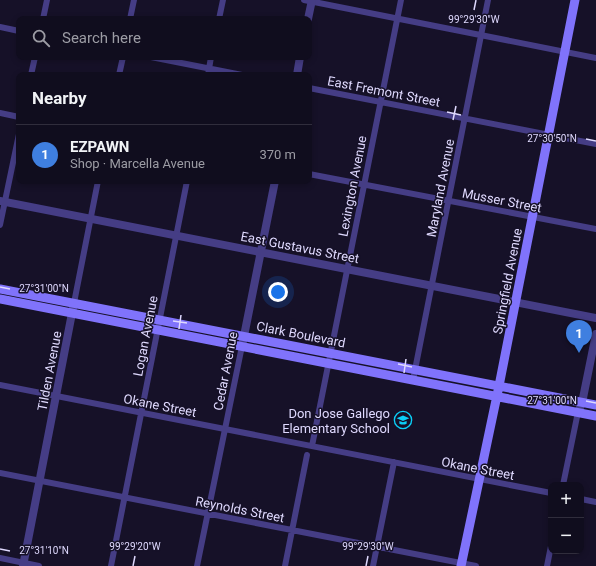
<!DOCTYPE html>
<html lang="en">
<head>
<meta charset="utf-8">
<style>
  body { margin:0; font-family:Roboto,sans-serif; background:#191627; color:#f1f3f6 }
  .controls { position:absolute; right:12px; bottom:12px; display:grid; overflow:hidden; border-radius:8px; box-shadow:0 2px 6px #0003 }
  .controls button { width:36px; height:36px; display:grid; place-items:center; padding:0; border:0; border-bottom:1px solid #302d3c; background:#100d1e; color:#f1f3f6; font:20px sans-serif }
  .you { position:absolute; left:278px; top:292px; width:14px; height:14px; margin:-10px; border:3px solid #fff; border-radius:50%; background:#1a73e8; box-shadow:0 0 0 6px #1a73e833 }
  .badge { display:grid; place-items:center; width:26px; height:26px; border-radius:50%; background:#0bcff7; color:#fff; font-size:13px; font-weight:700 }
  .pin { position:absolute; translate:-50% -33px; filter:drop-shadow(0 1px 2px #0008) }
  .pin::after { content:''; position:absolute; top:21px; width:14px; height:12px; background:inherit; clip-path:polygon(0 0,100% 0,50% 100%) }
  .list { margin:0; padding:0; list-style:none }
  h2 { display:flex; justify-content:space-between; align-items:center; height:52px; margin:0; padding:0 16px; font-size:17px }
  h2 small { font-size:13px; font-weight:400; color:#9c9ca4 }
  .list li { display:grid; grid-template-columns:26px 1fr auto; gap:12px; align-items:center; box-sizing:border-box; height:60px; padding:0 16px; border-top:1px solid #302d3c }
  .list b { display:block; font-size:15px; white-space:nowrap }
  .list p { margin:0; font-size:13px; white-space:nowrap; color:#9c9ca4 }
  .list em { font-size:13px; font-style:normal; color:#9c9ca4 }
  .icon { flex:none; width:22px; height:22px; fill:none; stroke:currentColor; stroke-width:2; stroke-linecap:round; stroke-linejoin:round }
  .map { position:relative; flex:none; width:596px; height:566px; overflow:hidden }
  .search { position:absolute; background:#100d1e; box-shadow:0 2px 6px #0003; left:16px; top:16px; width:296px; height:44px; display:flex; align-items:center; gap:10px; box-sizing:border-box; padding:0 14px; border-radius:8px; color:#9c9ca4; font-size:15px }
  .panel { position:absolute; background:#100d1e; box-shadow:0 2px 6px #0003; left:16px; top:72px; width:296px; height:112px; border-radius:8px }
  .map>svg:first-child { display:block }
</style>
</head>
<body>
<div class="map">
<svg width="596" height="566" viewBox="0 0 596 566">
  <rect width="100%" height="100%" fill="#161128"/>
  <g fill="none" stroke-linecap="round" stroke-linejoin="round">
    <!-- minor -->
    <path stroke="#453d85" stroke-width="6" d="M304,0L596,58
      M43,19L47,0
      M130,19L134,0
      M219,19L223,0
      M0,27L19,31
      M151,57L242,75
      M31,75L35,57
      M119,75L123,57
      M208,75L211,57
      M309,88L596,144
      M0,113L19,117
      M309,174L596,229
      M0,225L19,134
      M74,303L98,181
      M413,380L488,0
      M0,385L551,493
      M312,446L401,0
      M0,473L476,566
      M563,485L578,412
      M581,499L596,502
      M0,558L39,566
      M111,566L187,181
      M197,566L242,346
      M285,566L307,455
      M373,566L394,462
      M547,566L551,546"/>
    <!-- tertiary -->
    <path stroke="#453d85" stroke-width="8" d="M308,19L312,0
      M297,75L300,57
      M0,201L596,318
      M242,346L275,181
      M578,412L582,403L596,334
      M23,566L73,308"/>
    <!-- secondary -->
    <path stroke="#8073fb" stroke-width="9" d="M0,289L596,405
      M0,299L596,416
      M461,566L499,386L575,0"/>
  </g>
  <!-- ticks -->
  <path fill="none" stroke="#dfd9fe" stroke-width="1.5" d="M474,10L476,0M447,112L461,115M453,120L456,106M586,139L596,141M0,287L10,289M173,321L187,323M179,329L181,315M398,364L412,367M404,373L406,359M586,401L596,403M0,549L10,551M133,566L135,556M366,566L368,556"/>
  <!-- icons -->
  <defs>
    <symbol id="school-ring" viewBox="-11 -11 22 22"><circle r="9.5" fill="#161128" stroke="#0bcff7" stroke-width="1.5"/><path d="M0-5L7-2L0 1L-7-2ZM-4 1L0 2.5L4 1V4Q0 6-4 4Z" fill="#0bcff7"/></symbol>
  </defs>
  <g fill-rule="evenodd">
    <use href="#school-ring" x="393" y="410" width="20" height="20"/>
  </g>
  <g text-anchor="middle" stroke-width="3" stroke-linejoin="round" paint-order="stroke">
    <!-- street labels -->
    <g font-size="13" fill="#dfd9fe" stroke="#161128">
      <text transform="translate(384 91) rotate(11)" y="5">East Fremont Street</text>
      <text transform="translate(352 186) rotate(-79)" y="5">Lexington Avenue</text>
      <text transform="translate(440 188) rotate(-79)" y="5">Maryland Avenue</text>
      <text transform="translate(502 200) rotate(11)" y="5">Musser Street</text>
      <text transform="translate(300 247) rotate(11)" y="5">East Gustavus Street</text>
      <text transform="translate(507 281) rotate(-79)" y="5">Springfield Avenue</text>
      <text transform="translate(301 334) rotate(11)" y="5">Clark Boulevard</text>
      <text transform="translate(145 336) rotate(-79)" y="5">Logan Avenue</text>
      <text transform="translate(49 371) rotate(-79)" y="5">Tilden Avenue</text>
      <text transform="translate(225 371) rotate(-79)" y="5">Cedar Avenue</text>
      <text transform="translate(160 405) rotate(11)" y="5">Okane Street</text>
      <text transform="translate(478 468) rotate(11)" y="5">Okane Street</text>
      <text transform="translate(240 509) rotate(11)" y="5">Reynolds Street</text>
    </g>
    <!-- poi labels -->
    <g font-size="13" fill="#dfd9fe" stroke="#161128" text-anchor="end">
      <text x="390" y="418">Don Jose Gallego<tspan x="390" dy="15">Elementary School</tspan></text>
    </g>
  </g>
  <g font-size="10" text-anchor="middle" fill="#dfd9fe" stroke="#161128" stroke-width="3" stroke-linejoin="round" paint-order="stroke">
    <text x="474" y="23">99°29'30"W</text>
    <text x="552" y="142">27°30'50"N</text>
    <text x="44" y="292">27°31'00"N</text>
    <text x="552" y="404">27°31'00"N</text>
    <text x="135" y="550">99°29'20"W</text>
    <text x="368" y="550">99°29'30"W</text>
    <text x="44" y="554">27°31'10"N</text>
  </g>
</svg>
<div class="controls">
<button>+</button>
<button>−</button>
</div>
<div class="you"></div>
<div class="pin badge" style="left:579px;top:353px;background:#3f7fe0">1</div>
<div class="search"><svg class="icon" aria-label="search" viewBox="0 0 24 24"><circle cx="10" cy="10" r="6"/><path d="M15 15l6 6"/></svg>Search here</div>
<section class="panel">
<h2>Nearby<small></small></h2>
<ul class="list">
<li><span class="badge" style="background:#3f7fe0">1</span><div><b>EZPAWN</b><p>Shop · Marcella Avenue</p></div><em>370 m</em></li>
</ul>
</section>
</div>
</body>
</html>
